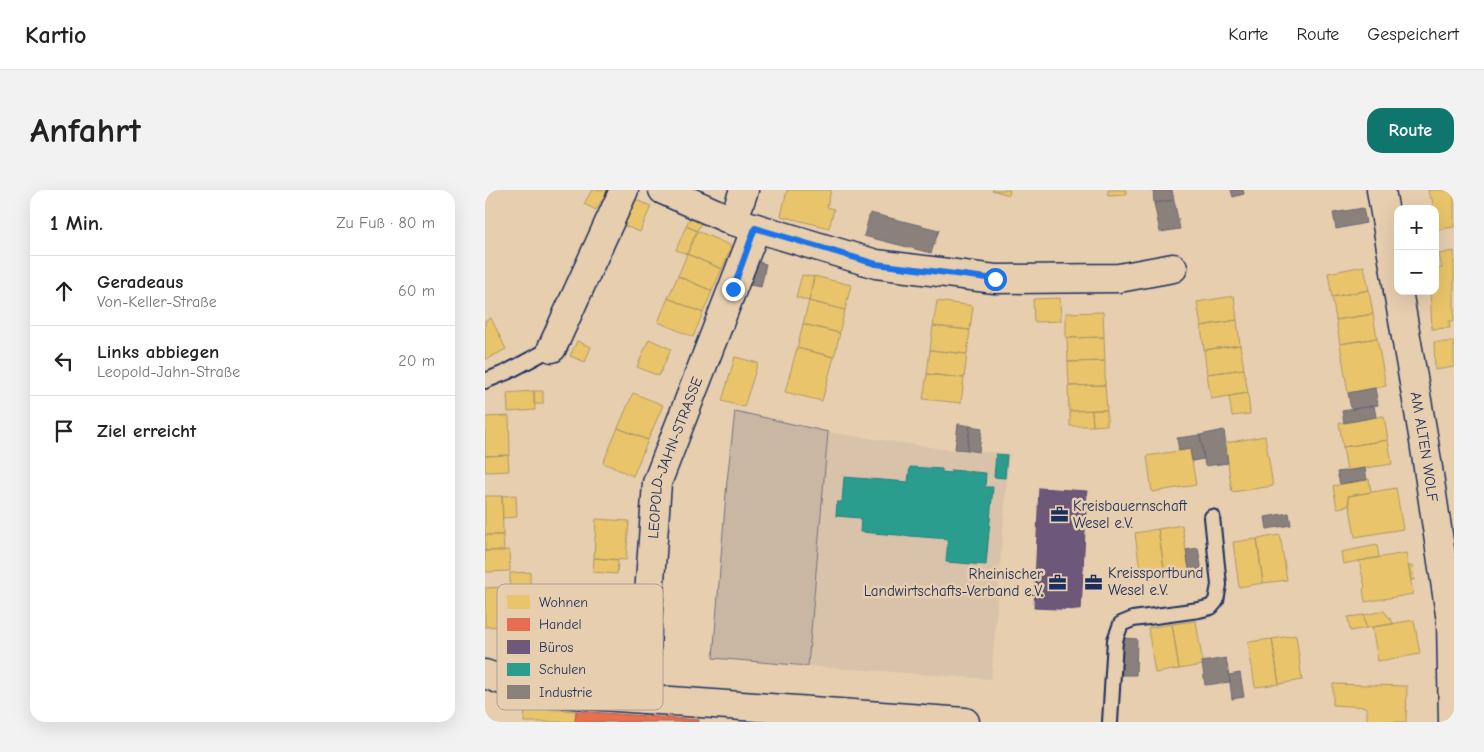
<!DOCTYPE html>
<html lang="de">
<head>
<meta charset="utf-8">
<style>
  body { margin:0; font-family:"Comic Neue",sans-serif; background:#f2f2f2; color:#222 }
  .controls { position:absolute; right:15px; top:15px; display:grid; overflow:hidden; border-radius:10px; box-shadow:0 5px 20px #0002 }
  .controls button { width:45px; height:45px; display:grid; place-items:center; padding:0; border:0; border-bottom:1px solid #e0e0e0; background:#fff; color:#222; font:25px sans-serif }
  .stop { position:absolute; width:15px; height:15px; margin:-11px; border:4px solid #1a73e8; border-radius:50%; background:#fff }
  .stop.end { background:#1a73e8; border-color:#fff; box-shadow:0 1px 5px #0008 }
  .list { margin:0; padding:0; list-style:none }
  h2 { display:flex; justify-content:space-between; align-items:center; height:65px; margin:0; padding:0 20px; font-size:21px }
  h2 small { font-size:16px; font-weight:400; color:#767676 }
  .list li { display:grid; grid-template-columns:32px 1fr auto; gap:15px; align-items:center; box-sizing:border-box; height:70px; padding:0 20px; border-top:1px solid #e0e0e0 }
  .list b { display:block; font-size:19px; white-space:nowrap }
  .list p { margin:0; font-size:16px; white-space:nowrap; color:#767676 }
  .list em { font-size:16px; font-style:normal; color:#767676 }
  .icon { flex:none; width:28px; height:28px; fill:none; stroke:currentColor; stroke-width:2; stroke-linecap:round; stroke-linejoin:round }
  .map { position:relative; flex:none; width:969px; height:532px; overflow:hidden; border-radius:15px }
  header { display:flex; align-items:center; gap:30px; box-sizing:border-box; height:70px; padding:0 25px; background:#fff; border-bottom:1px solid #e0e0e0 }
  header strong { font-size:24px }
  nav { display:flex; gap:28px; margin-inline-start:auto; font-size:18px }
  .intro { display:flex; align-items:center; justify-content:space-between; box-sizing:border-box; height:120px; padding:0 30px }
  h1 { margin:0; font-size:35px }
  .button { padding:12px 22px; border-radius:15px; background:#0f766e; color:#fff; font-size:18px; font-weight:700 }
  main { display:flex; gap:30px; padding:0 30px }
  aside { flex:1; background:#fff; border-radius:15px; box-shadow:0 5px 20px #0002 }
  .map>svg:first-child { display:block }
</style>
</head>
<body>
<header>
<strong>Kartio</strong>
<nav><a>Karte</a><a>Route</a><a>Gespeichert</a></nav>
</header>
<div class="intro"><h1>Anfahrt</h1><a class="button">Route</a></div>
<main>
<aside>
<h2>1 Min.<small>Zu Fuß · 80 m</small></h2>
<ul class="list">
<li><svg class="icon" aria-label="ahead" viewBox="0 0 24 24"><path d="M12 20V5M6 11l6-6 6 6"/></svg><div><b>Geradeaus</b><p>Von-Keller-Straße</p></div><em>60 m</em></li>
<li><svg class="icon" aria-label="left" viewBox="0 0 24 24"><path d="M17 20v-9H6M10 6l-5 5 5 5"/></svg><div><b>Links abbiegen</b><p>Leopold-Jahn-Straße</p></div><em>20 m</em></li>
<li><svg class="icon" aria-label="arrive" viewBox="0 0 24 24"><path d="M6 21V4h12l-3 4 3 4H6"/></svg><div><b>Ziel erreicht</b></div></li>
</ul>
</aside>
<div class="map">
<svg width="969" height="532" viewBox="0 0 969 532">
  <rect width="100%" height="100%" fill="#e7ceaf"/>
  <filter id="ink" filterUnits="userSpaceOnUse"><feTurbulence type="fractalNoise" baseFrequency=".02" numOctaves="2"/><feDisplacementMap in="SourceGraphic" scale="10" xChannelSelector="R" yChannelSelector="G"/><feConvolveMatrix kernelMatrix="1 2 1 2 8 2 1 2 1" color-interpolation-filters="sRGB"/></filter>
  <g filter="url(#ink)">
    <!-- built -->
    <path fill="#d8c2a9" d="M343,242L464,260L524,263L506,489L323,476Z"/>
    <!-- green -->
    <path fill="#cab7a3" stroke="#727380" d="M250,221L343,242L323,476L228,468L242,291Z"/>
    <!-- homes -->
    <path fill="#e9c46a" stroke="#ab9766" d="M107,0H123L111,20L99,14Z
      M302,0H346L342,17L349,19L344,38L296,26Z
      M507,0H525L524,5Z
      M623,0H641V5L623,6Z
      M943,0H969V37L950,40V19H946V16H948L947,8H945Z
      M144,7L166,16L155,42L133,33Z
      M205,27L217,31L212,41L201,36Z
      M201,36L212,41L202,64L191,60Z
      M212,41L247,56L237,79L202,64Z
      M969,61V131H964L965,138L947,139L945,101H950V79L957,78L954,64Z
      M202,64L237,79L227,101L193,86Z
      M879,76L884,100L847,107L843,83Z
      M317,85L329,87L324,111L311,107Z
      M193,86L227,101L218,123L183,108Z
      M329,86L366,95L360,120L324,111Z
      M884,100L888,124L851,130L847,107Z
      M749,106L752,130L716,136L712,112Z
      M183,108L218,123L208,147L173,132Z
      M575,108L576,131L549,132L548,109Z
      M324,111L360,120L354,143L318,134Z
      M452,111L488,116L485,140L448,136Z
      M618,122L619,147L581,148V123Z
      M888,124L892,148L855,154L851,130Z
      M6,128L21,159L0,170V131Z
      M752,130L755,155L719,160L716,136Z
      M318,134L355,143L349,167L312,158Z
      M448,136L485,140L482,164L445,160Z
      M619,147L620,171L583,172L582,148Z
      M892,148L901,196L863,203L855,154Z
      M164,149L186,159L174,186L152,177Z
      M92,151L106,157L100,172L85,166Z
      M949,152H969V177L950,180Z
      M755,155L759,179L722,184L719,160Z
      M312,158L349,167L337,211L300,202Z
      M445,160L482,164L479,188L442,184Z
      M250,167L273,173L259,217L237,211Z
      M620,171V195L584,196L583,172Z
      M759,179L763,203L726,209L722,184Z
      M442,184L479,188L476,213L438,209Z
      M620,195L622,220L584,221L583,196Z
      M49,201H58V214H49Z
      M49,201L50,220L23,222L22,203Z
      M148,203L178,215L163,250L133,238Z
      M763,203L765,224L747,226L744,206Z
      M607,220H622V235L608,236Z
      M607,220L608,236H585V221Z
      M24,226L25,265L0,266V227Z
      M899,226L903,250L858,257L854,233Z
      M133,238L163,250L148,286L118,273Z
      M780,246L788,296L747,302L740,253Z
      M903,250L907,274L862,281L858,257Z
      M705,259L711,295L667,302L662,266Z
      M23,265L24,281L0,282V266Z
      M884,289L886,302L863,306L864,316L852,318L848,296Z
      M911,298L918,339L870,347L863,306Z
      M31,305L32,327L18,328L17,306Z
      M0,306H17L18,345H0Z
      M111,329L144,331L141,370L109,368Z
      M697,335L704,380L680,384L673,339Z
      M673,339L680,384L656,387L650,343Z
      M0,345H18L19,361H0Z
      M795,345L802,390L778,393L772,349Z
      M772,349L778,393L754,397L748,352Z
      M892,355L894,367L858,374L856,362Z
      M24,360L25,381L0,382V361Z
      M921,363L928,404L880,412L878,399L880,397L874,371Z
      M109,368L133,370L132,384L108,382Z
      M924,376H927L929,390H926Z
      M45,382V396L25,397V383Z
      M20,397L21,436L0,437V398Z
      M899,421L909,434L881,438L879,425Z
      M879,425L881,438L865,441L863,427Z
      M929,430L935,464L893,471L887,437Z
      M711,431L718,475L694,479L687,434Z
      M687,434L694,479L670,483L663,438Z
      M811,445L817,490L794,494L787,449Z
      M787,449L794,494L770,497L763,452Z
      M848,494L922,496L921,532H882V517L848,515Z
      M40,518L91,521L90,532H39Z"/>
    <!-- shops -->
    <path fill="#e76f51" stroke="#aa5c55" d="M91,521L214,530V532H90Z"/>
    <!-- offices -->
    <path fill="#6d597a" stroke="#544c72" d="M554,298L602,301L596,420L549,418Z"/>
    <!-- schools -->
    <path fill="#2a9d8f" stroke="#267c80" d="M511,264L522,265L520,288L509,287Z
      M425,277L457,279V282L466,283V280L501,283L500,297H508L501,375L461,372L463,349L375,342L376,328L351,326L352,312H357L359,287L423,292Z"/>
    <!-- industry -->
    <path fill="#8a817c" stroke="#696873" d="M668,0H687L689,10L669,13Z
      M746,0H758L759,4L748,7Z
      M689,10L695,39L675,42L669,13Z
      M878,18L881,33L851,39L848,23Z
      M385,23L454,40L446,63L379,46Z
      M269,71L281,74L276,97L264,95Z
      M890,198L893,215L866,219L863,203Z
      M889,216L891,227L859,233L857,221Z
      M473,234L485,236L482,260L470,259Z
      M485,236L497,238L494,262L482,260Z
      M739,240L743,273L720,276L715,245Z
      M715,245L719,269L707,271L705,259L694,261L692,248Z
      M880,278L882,290L855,294L852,282Z
      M804,323L806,335L782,339L780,327Z
      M713,358L717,382L705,384L701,360Z
      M638,448L652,449L651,485H637Z
      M741,468L745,492L720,495L717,472Z
      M755,483L759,507L747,509L744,485Z"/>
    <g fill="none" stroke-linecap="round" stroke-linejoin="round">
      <defs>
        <path id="lane" d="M0,191L22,182L67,158
          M625,532L630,450L636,434L648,429L714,420L726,417L731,411L734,395L727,327"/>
        <g id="street">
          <path d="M178,0L248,31L391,74L510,89L634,88L688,78"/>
          <path d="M896,0L913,99"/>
          <path d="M248,31L259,0"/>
          <path id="s1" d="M913,101L938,245L966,431L968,532"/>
          <path d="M67,158L139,0"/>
          <path d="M0,484L47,501L480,532"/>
          <path id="s2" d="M160,509L162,433L172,293L271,38"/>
        </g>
      </defs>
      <!-- lane casing -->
      <use href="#lane" stroke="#1b2f5e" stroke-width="18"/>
      <!-- street casing -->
      <use href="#street" stroke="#1b2f5e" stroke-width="31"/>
      <!-- lane -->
      <use href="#lane" stroke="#e7ceaf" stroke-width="14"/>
      <!-- street -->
      <use href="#street" stroke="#e7ceaf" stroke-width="28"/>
    </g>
  </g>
  <g fill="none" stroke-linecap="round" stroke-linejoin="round" filter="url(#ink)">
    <!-- route -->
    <path stroke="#1a73e8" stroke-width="6" d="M248,99L270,38L391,74L510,89"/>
  </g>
  <!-- icons -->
  <defs>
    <symbol id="office-bare" viewBox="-9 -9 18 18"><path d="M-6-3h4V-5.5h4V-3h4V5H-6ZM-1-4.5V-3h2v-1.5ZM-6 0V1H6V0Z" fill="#1b2f5e" stroke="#e7ceaf" stroke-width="2.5" paint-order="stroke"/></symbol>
  </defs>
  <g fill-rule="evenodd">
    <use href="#office-bare" x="562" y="312" width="25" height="25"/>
    <use href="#office-bare" x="596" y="380" width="25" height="25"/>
    <use href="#office-bare" x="560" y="380" width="25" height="25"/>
  </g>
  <g text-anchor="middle" stroke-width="5" stroke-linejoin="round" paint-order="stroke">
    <!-- street labels -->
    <g font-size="15" fill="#1b2f5e" stroke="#e7ceaf">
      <text dy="5" stroke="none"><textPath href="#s1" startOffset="158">AM ALTEN WOLF</textPath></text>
      <text dy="5" stroke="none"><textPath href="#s2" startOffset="245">LEOPOLD-JAHN-STRASSE</textPath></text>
    </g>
    <!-- poi labels -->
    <g font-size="15" fill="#1b2f5e" stroke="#e7ceaf" text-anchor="start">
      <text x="588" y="321">Kreisbauernschaft<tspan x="588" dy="17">Wesel e.V.</tspan></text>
      <text x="623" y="388">Kreissportbund<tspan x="623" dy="17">Wesel e.V.</tspan></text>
      <text x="558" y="389" text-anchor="end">Rheinischer<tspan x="558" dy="17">Landwirtschafts-Verband e.V.</tspan></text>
    </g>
  </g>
  <!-- legend -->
  <rect x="12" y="394" width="166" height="126" rx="8" fill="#e7ceaf" stroke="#aa9e97" stroke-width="1"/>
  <rect x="22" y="405" width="23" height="14" fill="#e9c46a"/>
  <rect x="22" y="428" width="23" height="13" fill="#e76f51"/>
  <rect x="22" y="450" width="23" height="14" fill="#6d597a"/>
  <rect x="22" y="473" width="23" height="13" fill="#2a9d8f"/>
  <rect x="22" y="495" width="23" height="14" fill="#8a817c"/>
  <g font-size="14" fill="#1b2f5e">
    <text x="54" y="417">Wohnen</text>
    <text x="54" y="439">Handel</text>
    <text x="54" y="462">Büros</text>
    <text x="54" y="484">Schulen</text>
    <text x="54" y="507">Industrie</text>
  </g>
</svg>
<div class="controls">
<button>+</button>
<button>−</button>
</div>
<div class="stop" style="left:510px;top:89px"></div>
<div class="stop end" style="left:248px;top:99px"></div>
</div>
</main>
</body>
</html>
